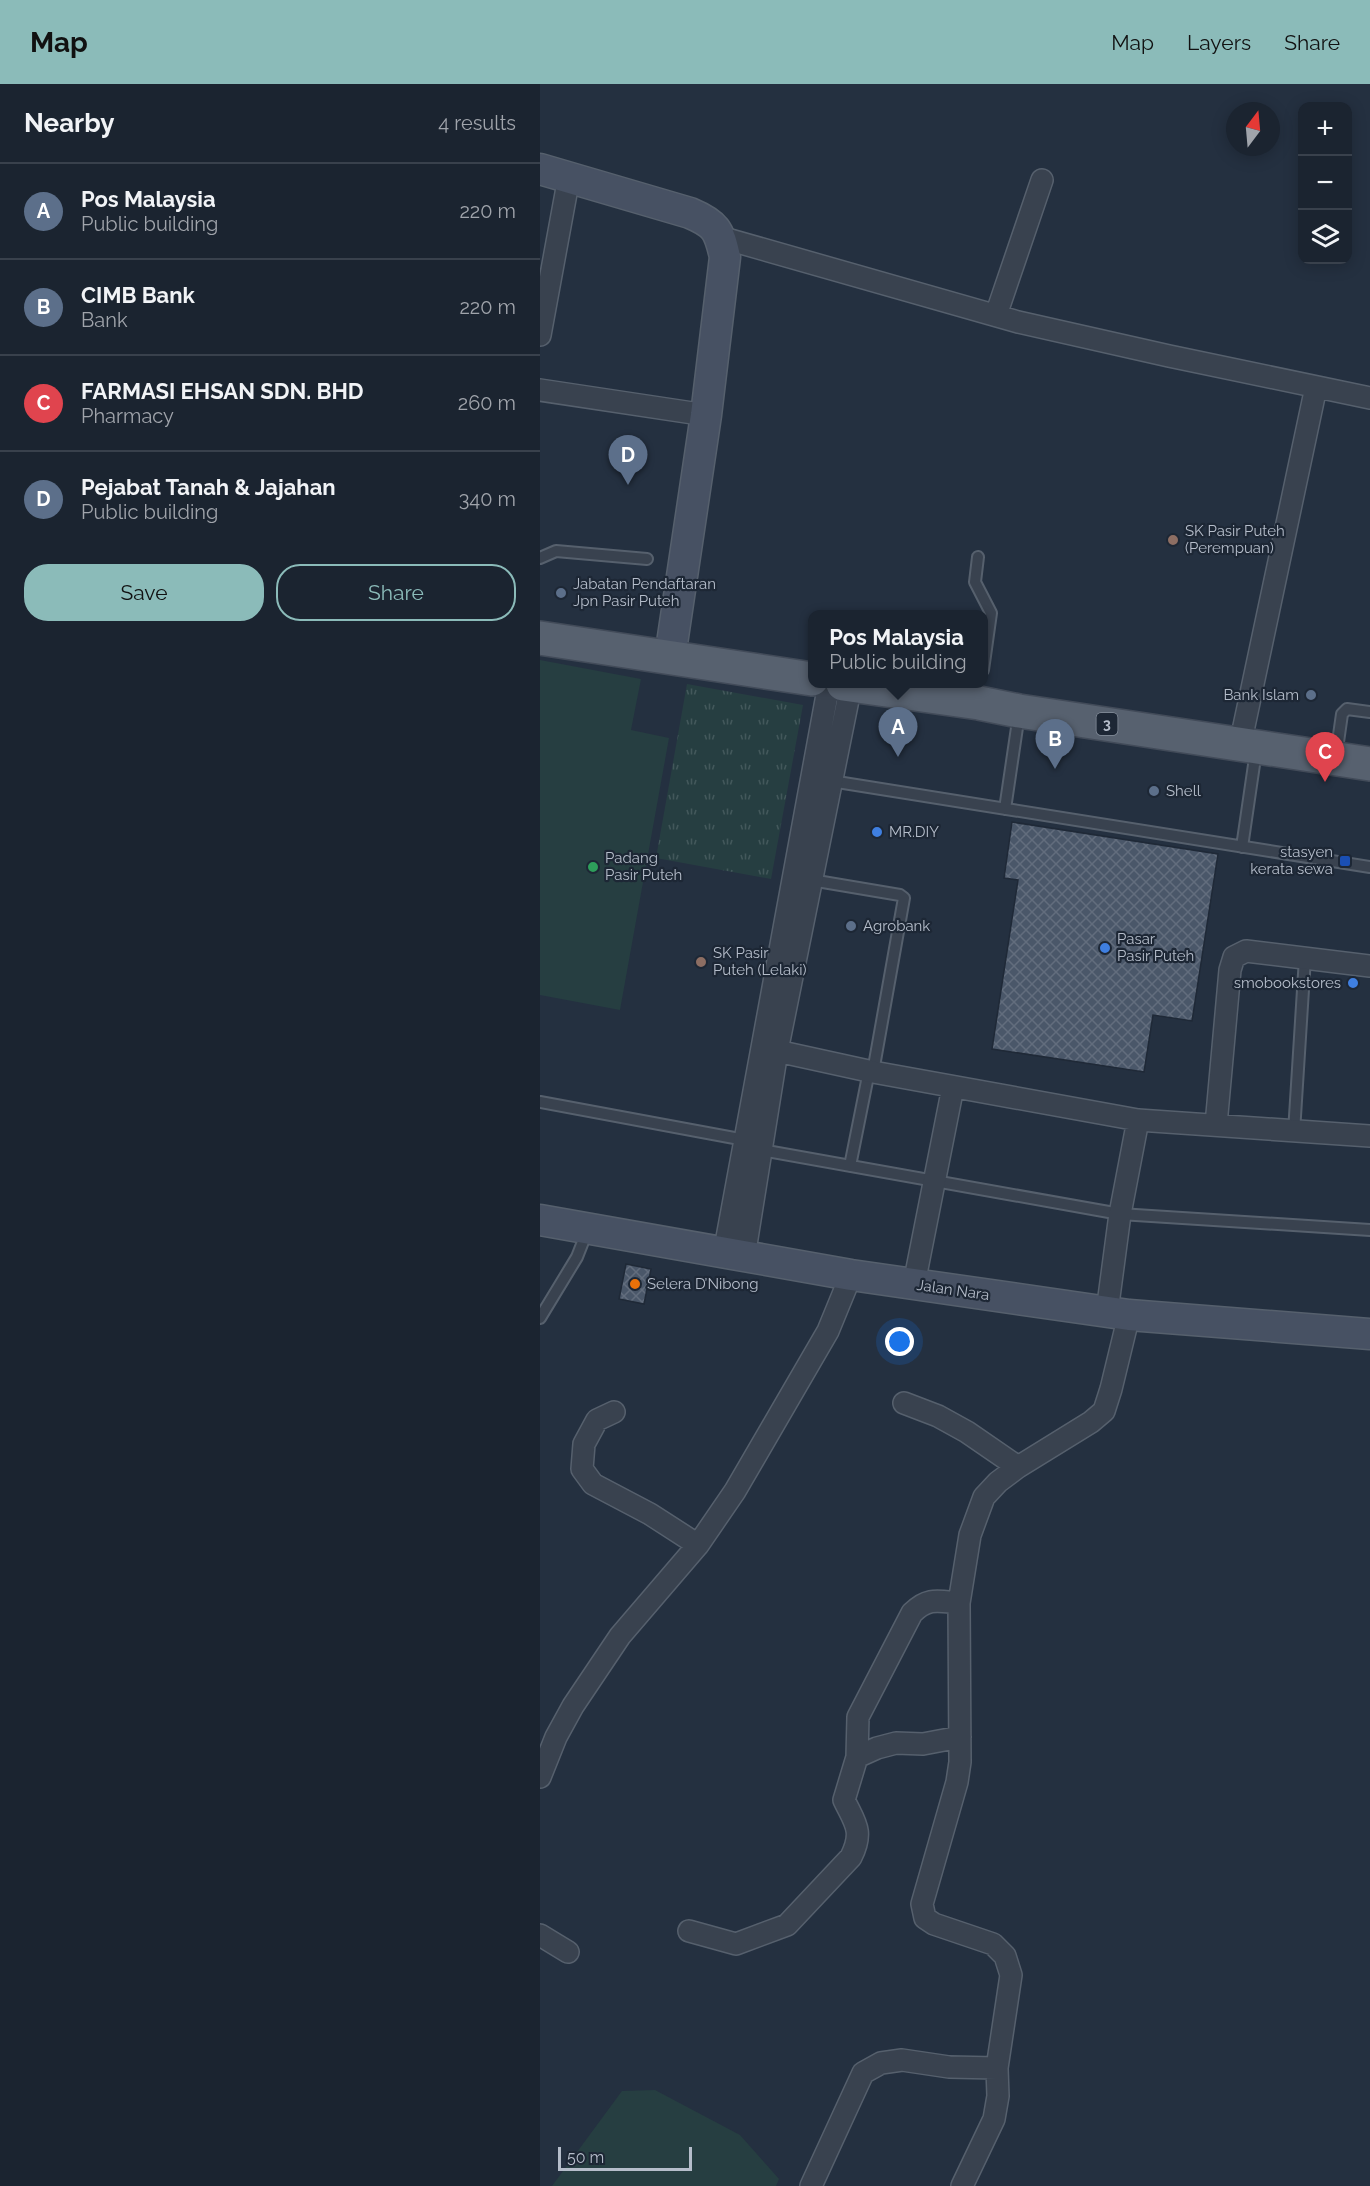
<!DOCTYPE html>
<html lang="en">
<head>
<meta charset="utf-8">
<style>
  body { margin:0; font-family:Raleway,sans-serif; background:#28303c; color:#f1f3f6 }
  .controls { position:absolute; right:18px; top:18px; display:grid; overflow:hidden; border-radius:12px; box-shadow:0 3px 15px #0003 }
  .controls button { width:54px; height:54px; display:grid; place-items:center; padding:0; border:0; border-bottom:2px solid #39414c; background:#1b2430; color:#f1f3f6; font:30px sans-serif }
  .compass { position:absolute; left:686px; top:18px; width:54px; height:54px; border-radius:50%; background:#1b2430; box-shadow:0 3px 15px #0003; rotate:16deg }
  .scale { position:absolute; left:18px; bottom:15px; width:134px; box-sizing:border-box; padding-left:6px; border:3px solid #b5bdca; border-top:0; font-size:16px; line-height:21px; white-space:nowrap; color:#b5bdca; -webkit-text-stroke:4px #1d2735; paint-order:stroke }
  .you { position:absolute; left:360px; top:1258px; width:21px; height:21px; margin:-15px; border:4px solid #fff; border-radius:50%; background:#1a73e8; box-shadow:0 0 0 9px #1a73e833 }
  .badge { display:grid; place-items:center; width:39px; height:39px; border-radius:50%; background:#8bbbb9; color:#fff; font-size:20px; font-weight:700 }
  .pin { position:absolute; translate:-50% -50px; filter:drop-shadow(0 2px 3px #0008) }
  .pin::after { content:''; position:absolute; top:32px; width:21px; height:18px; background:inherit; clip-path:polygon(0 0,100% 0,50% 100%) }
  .popup { position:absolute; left:268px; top:526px; width:180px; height:78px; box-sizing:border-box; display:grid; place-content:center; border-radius:12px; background:#1b2430; filter:drop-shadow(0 2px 4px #0005); font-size:20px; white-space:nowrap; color:#a0a4ab }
  .popup b { font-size:22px; color:#f1f3f6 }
  .popup::after { content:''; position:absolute; left:50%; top:100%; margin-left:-12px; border:12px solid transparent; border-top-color:#1b2430 }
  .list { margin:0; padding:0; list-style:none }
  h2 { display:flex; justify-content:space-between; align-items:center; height:78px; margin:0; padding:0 24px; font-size:26px }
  h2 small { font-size:20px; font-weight:400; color:#a0a4ab }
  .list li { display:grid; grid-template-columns:39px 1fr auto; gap:18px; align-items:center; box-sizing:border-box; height:96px; padding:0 24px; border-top:2px solid #39414c }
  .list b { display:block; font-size:22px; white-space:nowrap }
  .list p { margin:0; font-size:20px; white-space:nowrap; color:#a0a4ab }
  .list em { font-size:20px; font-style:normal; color:#a0a4ab }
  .actions { display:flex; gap:12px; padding:18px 24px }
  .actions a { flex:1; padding:14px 0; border:2px solid #8bbbb9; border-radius:24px; text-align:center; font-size:21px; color:#8bbbb9 }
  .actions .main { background:#8bbbb9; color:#111 }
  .icon { flex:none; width:33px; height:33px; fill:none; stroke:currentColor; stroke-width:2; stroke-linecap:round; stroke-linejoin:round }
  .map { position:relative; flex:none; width:830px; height:2102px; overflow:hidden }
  header { display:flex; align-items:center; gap:36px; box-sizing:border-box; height:84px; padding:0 30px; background:#8bbbb9; color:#111 }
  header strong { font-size:28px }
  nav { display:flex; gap:33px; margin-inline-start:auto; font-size:21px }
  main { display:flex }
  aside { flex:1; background:#1b2430 }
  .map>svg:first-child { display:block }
</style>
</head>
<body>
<header>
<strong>Map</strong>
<nav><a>Map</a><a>Layers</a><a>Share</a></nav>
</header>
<main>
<aside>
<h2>Nearby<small>4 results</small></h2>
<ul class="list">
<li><span class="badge" style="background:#5c6f8a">A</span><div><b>Pos Malaysia</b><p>Public building</p></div><em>220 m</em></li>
<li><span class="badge" style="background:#5c6f8a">B</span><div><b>CIMB Bank</b><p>Bank</p></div><em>220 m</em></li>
<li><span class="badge" style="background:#e0444e">C</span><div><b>FARMASI EHSAN SDN. BHD</b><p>Pharmacy</p></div><em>260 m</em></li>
<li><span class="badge" style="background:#5c6f8a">D</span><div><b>Pejabat Tanah &amp; Jajahan</b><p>Public building</p></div><em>340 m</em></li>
</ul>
<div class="actions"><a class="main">Save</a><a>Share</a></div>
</aside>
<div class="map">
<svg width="830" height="2102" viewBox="0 0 830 2102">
  <defs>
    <pattern id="grass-tufts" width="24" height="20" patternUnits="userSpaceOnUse" patternTransform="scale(1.5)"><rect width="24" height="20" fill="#263e41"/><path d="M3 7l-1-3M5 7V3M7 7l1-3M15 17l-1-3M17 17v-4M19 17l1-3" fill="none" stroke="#43585b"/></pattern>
    <pattern id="building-cross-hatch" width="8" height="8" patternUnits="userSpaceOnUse" patternTransform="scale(1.5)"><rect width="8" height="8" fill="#4a5769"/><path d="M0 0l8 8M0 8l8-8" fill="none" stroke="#626d7d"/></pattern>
  </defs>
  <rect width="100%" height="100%" fill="#243040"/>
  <!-- grass -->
  <path fill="url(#grass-tufts)" d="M147,600L263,621L231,795L116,774Z"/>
  <!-- pitch -->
  <path fill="#263e41" d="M0,576L101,595L91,646L129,654L80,926L0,911Z
    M115,2006L200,2051L239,2095L236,2102H12L82,2007Z"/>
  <!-- building -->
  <path fill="url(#building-cross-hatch)" stroke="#1f2937" stroke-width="1.5" d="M472,738L678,770L652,937L613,931L604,988L452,965L478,796L464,794Z
    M86,1180L111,1185L104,1220L79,1215Z"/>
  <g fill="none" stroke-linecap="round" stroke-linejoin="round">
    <defs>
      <path id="lane" d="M438,473L435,498L451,529L443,586
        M0,474L16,467L107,475
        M796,672L802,630L807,625L830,628
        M291,697L830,783
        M465,725L479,630
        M702,763L716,667
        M271,796L360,811L364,814L333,988
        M0,1018L205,1056
        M754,1048L765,874
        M221,1066L580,1130L830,1146
        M310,1082L329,987
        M0,1234L37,1173L48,1145"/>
      <path id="street" d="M180,153L478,238L629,272L830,314
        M456,231L502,96
        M0,251L29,93
        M0,306L166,331
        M700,661L776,303
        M237,967L333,988L598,1036L830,1052
        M676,1041L690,886L694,873L706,867L830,882
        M184,1170L289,600
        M204,1173L237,967L311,601
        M374,1200L413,1003
        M567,1228L580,1130L598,1036
        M364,1319L398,1332L427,1348L478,1383
        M74,1328L57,1336L44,1360L42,1385L53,1400L110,1430L158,1461
        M317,1673L318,1633L372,1529C388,1513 398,1517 419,1519
        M0,1693L16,1653L33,1622L80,1552L158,1461L195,1407L288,1247L311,1191
        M149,1847L196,1860L247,1841L311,1773C324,1747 315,1739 304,1716L317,1673L337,1664L356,1659L383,1660L420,1653
        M0,1851L28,1868
        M271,2102L323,1989L341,1979L362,1976L409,1983L457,1984L471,1891L465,1872L453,1860L394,1840L385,1834L382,1820L417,1698L420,1678L419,1519L430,1451L444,1413L458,1398L478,1383L551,1338L564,1327L571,1305L589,1231
        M422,2102L454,2035L458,2012L457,1984"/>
      <path id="secondary" d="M0,85L150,129C176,140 179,146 185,173L166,331L130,573
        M0,1136L311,1191L589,1231L830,1250"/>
      <path id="primary" d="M0,554L272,595
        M303,600L439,619L479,627L830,680"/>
    </defs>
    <!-- lane casing -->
    <use href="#lane" stroke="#56606d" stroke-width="14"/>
    <!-- street casing -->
    <use href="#street" stroke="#56606d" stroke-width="24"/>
    <!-- secondary casing -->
    <use href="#secondary" stroke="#56606d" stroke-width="33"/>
    <!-- primary casing -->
    <use href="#primary" stroke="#424b59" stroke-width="36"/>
    <!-- lane -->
    <use href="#lane" stroke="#39424f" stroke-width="10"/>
    <!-- street -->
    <use href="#street" stroke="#39424f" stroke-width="21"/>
    <!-- secondary -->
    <use href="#secondary" stroke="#475163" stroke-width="30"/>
    <!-- primary -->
    <use href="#primary" stroke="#57616f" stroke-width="33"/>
  </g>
  <!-- markers -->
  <g fill="#8d6e63" stroke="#1d2735" stroke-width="2">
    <circle cx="633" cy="456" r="6"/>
    <circle cx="161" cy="878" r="6"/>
  </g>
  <g fill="#5c6f8a" stroke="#1d2735" stroke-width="2">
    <circle cx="21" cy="509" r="6"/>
    <circle cx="771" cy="611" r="6"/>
    <circle cx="614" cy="707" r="6"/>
    <circle cx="311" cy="842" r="6"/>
  </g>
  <g fill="#3f7fe0" stroke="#1d2735" stroke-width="2">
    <circle cx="337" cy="748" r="6"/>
    <circle cx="565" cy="864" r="6"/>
    <circle cx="813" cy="899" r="6"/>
  </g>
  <rect fill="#1a4fb4" stroke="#1d2735" stroke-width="2" x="799" y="771" width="12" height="12" rx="3"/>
  <circle fill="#2e9e5b" stroke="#1d2735" stroke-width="2" cx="53" cy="783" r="6"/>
  <circle fill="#e8710a" stroke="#1d2735" stroke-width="2" cx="95" cy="1200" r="6"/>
  <g text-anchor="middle" stroke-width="4.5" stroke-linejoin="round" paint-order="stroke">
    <!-- shield labels -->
    <rect fill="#1d2735" stroke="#87909d" stroke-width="1.5" x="556.5" y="629" width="21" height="22" rx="4.5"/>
    <g font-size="14" font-weight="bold" fill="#b5bdca">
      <text x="567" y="645">3</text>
    </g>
    <!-- poi labels -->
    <g font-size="15" fill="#b5bdca" stroke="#1d2735" text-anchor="start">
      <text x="645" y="452">SK Pasir Puteh<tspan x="645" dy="17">(Perempuan)</tspan></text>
      <text x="33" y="505">Jabatan Pendaftaran<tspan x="33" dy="17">Jpn Pasir Puteh</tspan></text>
      <text x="759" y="616" text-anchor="end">Bank Islam</text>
      <text x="626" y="712">Shell</text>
      <text x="349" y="753">MR.DIY</text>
      <text x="793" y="773" text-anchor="end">stasyen<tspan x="793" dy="17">kerata sewa</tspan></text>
      <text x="65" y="779">Padang<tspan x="65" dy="17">Pasir Puteh</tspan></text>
      <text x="323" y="847">Agrobank</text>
      <text x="577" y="860">Pasar<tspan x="577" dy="17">Pasir Puteh</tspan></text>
      <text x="173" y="874">SK Pasir<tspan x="173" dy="17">Puteh (Lelaki)</tspan></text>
      <text x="801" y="904" text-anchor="end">smobookstores</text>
      <text x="107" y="1205">Selera D’Nibong</text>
    </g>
    <!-- street labels -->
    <g font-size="15" fill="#b5bdca" stroke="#1d2735">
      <text transform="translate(413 1206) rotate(8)" y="5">Jalan Nara</text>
    </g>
  </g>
</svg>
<div class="controls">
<button>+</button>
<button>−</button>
<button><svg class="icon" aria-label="layers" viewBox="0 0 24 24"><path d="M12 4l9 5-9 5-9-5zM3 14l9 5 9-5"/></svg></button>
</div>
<svg class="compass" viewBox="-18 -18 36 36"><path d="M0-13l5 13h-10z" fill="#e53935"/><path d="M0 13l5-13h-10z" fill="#a0a4ab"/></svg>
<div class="scale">50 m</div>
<div class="you"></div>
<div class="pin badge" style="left:358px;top:673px;background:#5c6f8a">A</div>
<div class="popup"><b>Pos Malaysia</b>Public building</div>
<div class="pin badge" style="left:515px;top:685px;background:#5c6f8a">B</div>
<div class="pin badge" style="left:785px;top:698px;background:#e0444e">C</div>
<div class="pin badge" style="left:88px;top:401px;background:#5c6f8a">D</div>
</div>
</main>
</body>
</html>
